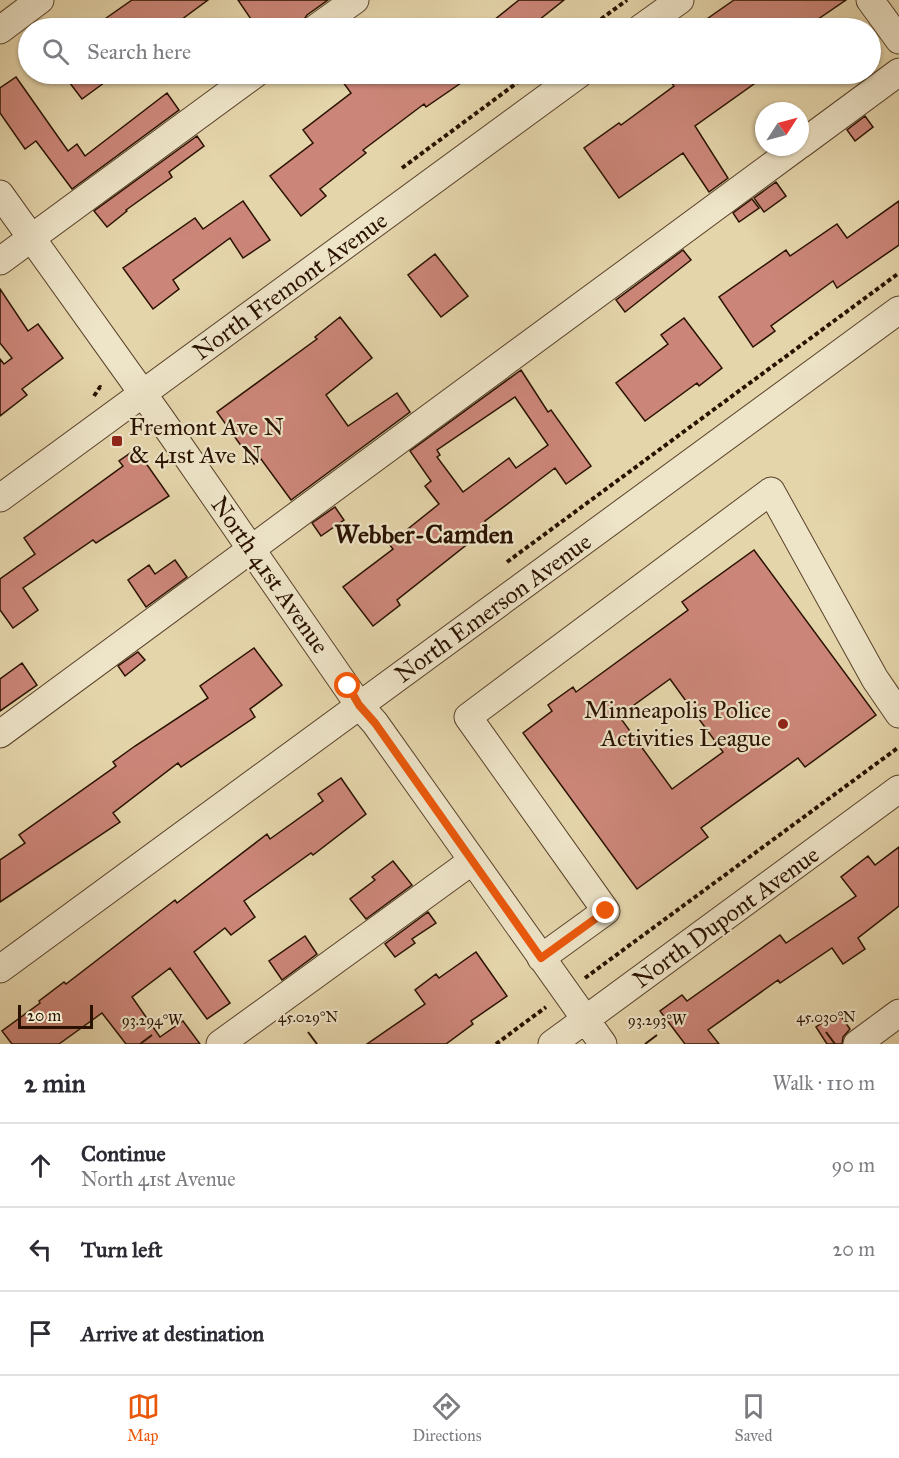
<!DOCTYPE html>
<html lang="en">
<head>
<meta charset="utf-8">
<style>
  body { margin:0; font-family:"IM FELL Great Primer",serif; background:#f2f2f3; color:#2b2b33 }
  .compass { position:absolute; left:755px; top:102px; width:54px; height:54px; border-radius:50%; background:#fff; box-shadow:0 2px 4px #0004; rotate:54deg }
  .scale { position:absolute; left:18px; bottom:15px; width:75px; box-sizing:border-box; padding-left:6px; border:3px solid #2a1200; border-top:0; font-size:16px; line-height:21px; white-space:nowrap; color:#2a1200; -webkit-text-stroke:4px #eee4c8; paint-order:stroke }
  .stop { position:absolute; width:18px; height:18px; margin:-14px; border:4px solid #ea580c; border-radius:50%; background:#fff }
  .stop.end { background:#ea580c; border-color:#fff; box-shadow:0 2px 6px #0008 }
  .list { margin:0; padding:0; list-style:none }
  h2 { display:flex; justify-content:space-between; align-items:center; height:78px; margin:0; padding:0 24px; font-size:26px }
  h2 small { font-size:20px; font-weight:400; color:#7c7c81 }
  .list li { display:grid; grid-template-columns:39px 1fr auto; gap:18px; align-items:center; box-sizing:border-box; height:84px; padding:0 24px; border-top:2px solid #e1e1e2 }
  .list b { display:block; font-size:22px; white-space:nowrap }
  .list p { margin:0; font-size:20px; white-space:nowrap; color:#7c7c81 }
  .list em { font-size:20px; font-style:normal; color:#7c7c81 }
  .icon { flex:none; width:33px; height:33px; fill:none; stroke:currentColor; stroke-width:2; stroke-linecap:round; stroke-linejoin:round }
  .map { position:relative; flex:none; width:899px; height:1044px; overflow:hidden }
  .search { position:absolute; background:#fff; box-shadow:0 2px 4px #0004; left:18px; right:18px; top:18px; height:66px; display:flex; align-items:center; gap:15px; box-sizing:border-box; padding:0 21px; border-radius:33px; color:#7c7c81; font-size:22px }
  .sheet { height:330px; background:#fff }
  nav { display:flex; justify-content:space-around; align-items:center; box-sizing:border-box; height:84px; border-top:2px solid #e1e1e2; background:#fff; font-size:16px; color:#7c7c81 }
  nav a { display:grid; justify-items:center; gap:3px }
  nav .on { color:#ea580c }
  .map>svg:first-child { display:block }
</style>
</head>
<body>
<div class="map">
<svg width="899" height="1044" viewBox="0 0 899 1044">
  <rect width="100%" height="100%" fill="#e5d5ab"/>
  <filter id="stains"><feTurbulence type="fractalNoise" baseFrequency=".00333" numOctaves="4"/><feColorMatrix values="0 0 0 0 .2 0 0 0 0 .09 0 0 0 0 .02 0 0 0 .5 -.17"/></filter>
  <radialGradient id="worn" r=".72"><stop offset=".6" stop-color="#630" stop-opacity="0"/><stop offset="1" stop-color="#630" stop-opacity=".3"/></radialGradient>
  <!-- building -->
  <path fill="#cc8679" stroke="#2a1200" stroke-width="1.5" fill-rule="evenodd" d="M132,0H208L170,28H92Z
    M238,0H328L307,15L298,28H257Z
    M519,0H564L529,28H484Z
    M734,0H846L805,28H694Z
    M63,74H116L82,99Z
    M337,74H474L426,107L424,104L363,150L366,153L320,189L326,196L301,216L270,176L313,143L303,130L351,93Z
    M665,74H768L695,126L728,178L709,192L683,153L619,198L584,148L619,123L621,125L674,86Z
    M16,77L68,151L77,144L85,156L167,93L179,110L72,189L36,141L25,149L0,113V88Z
    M865,116L873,127L855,141L847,130Z
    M197,136L204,146L169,172L172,177L126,210L127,211L107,227L94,211Z
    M776,182L786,196L764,212L754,198Z
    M752,199L759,208L739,222L733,213Z
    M243,201L270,240L243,258L230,238L173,280L179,289L153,309L123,268L195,218L203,229Z
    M899,201V245L837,288L833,281L771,326L775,331L753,347L719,297L786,250L790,256L837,224L847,238Z
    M683,250L691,260L625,312L616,300Z
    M435,254L468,296L441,317L408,275Z
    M0,289L28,331L38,324L63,358L22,389L27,395L0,416V359L4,364L12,358L0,343Z
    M340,317L372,358L326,395L348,426L397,393L410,412L291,500L261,459L254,464L217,412L317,339L315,337Z
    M684,318L722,368L699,386L697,383L645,421L616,383L668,344L661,335Z
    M521,370L548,412L551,410L591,466L566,484L555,468L485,521L489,527L397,600L400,605L373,626L343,587L393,549L389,544L439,504L425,486L431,481L410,451ZM515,397L548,445L516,468L509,458L463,492L437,457L440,455L437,450Z
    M136,449L169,496L96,543L93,540L23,588L38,610L13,628L0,610V579L35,554L24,538L123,466L119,461Z
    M335,507L344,520L321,536L312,523Z
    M754,550L876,715L805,767L798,758L701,828L708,837L637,889L523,733L552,711L548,705L573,687L576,692L688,610L682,602ZM670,679L723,752L672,789L619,716Z
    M175,560L187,577L146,607L128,580L149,565L155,574Z
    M254,648L282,685L250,709L255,717L181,767L178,763L113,813L120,822L0,902V860L25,843L19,835L116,766L113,762L135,746L208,698L200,686Z
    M138,652L145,660L125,676L118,666Z
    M22,663L37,685L0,711V679Z
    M341,778L366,814L313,855L311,853L244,901L255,917L231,935L225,928L194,952L230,1003L207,1019L170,968L132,997L160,1037L183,1021L200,1044H126L102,1013L59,1044H12L2,1031L40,1003L39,1001L64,982L66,984L175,900L177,903L267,834L270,839L323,801L318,794Z
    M899,847V906L858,938L865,949L843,964L832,948L780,983L778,980L708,1030L719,1044H685L660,1011L682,995L687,1001L780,935L786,943L856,896L841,877L868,856L875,865Z
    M393,861L412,885L366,919L350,899L375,880L372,877Z
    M428,912L436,923L412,939L415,943L395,957L385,944Z
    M305,936L317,954L282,980L269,961Z
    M476,952L507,996L471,1021L473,1024L446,1044H367L425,1004L415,990L436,974L439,978Z
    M838,1012L850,1029L843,1037L842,1044H827L816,1027Z"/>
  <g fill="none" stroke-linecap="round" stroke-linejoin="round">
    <defs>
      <path id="minor" d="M870,0L899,40
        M316,28L355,0
        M641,28L680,0
        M0,30L40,0
        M800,145L899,72
        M0,194L161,419L359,705L375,723L603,1044
        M0,261L255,74
        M0,498L579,74
        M0,734L797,147
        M541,958L606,911L468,717L771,491L875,679L899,714
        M0,969L899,310
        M220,1044L472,861
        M552,1044L899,789
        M857,1044L899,1013"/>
    </defs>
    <!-- minor casing -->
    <use href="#minor" stroke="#59432b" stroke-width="29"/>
    <!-- path -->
    <path stroke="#2a1200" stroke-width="4" stroke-dasharray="4.5 3" stroke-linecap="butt" d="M589,28L627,0
      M402,168L529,74
      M94,396L100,387L103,389
      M507,562L899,273
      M585,978L899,747
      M496,1044L546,1007"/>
    <!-- minor -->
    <use href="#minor" stroke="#eee4c8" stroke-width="27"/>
  </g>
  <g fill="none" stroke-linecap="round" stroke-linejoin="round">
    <!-- route -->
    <path stroke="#ea580c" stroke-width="8" d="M348,686L359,705L375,723L541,958L606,911"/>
  </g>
  <!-- ticks -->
  <path fill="none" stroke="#2a1200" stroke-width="2" d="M308,1032L317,1044M826,1032L835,1044M140,1044L152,1035M645,1044L657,1035"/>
  <!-- markers -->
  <g fill="#8f2418" stroke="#eee4c8" stroke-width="2">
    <rect x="111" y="435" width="12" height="12" rx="3"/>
    <circle cx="783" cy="724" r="6"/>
  </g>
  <g text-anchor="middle" stroke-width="4.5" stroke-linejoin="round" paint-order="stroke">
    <!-- street labels -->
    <g font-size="24" fill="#2a1200" stroke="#eee4c8">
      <text transform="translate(290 286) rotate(-36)" y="8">North Fremont Avenue</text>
      <text transform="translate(270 575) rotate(55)" y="8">North 41st Avenue</text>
      <text transform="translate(493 608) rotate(-36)" y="8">North Emerson Avenue</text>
      <text transform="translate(726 917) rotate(-36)" y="8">North Dupont Avenue</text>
    </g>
    <!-- poi labels -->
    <g font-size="24" fill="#2a1200" stroke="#eee4c8" text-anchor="start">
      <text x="129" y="435">Fremont Ave N<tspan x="129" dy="28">&amp; 41st Ave N</tspan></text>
      <text x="771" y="718" text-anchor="end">Minneapolis Police<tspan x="771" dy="28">Activities League</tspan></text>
    </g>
    <!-- neighbourhood labels -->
    <g font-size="26" font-weight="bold" fill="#2a1200" stroke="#eee4c8">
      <text x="424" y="543">Webber-Camden</text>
    </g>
  </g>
  <g font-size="15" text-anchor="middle" fill="#2a1200" stroke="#eee4c8" stroke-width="4.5" stroke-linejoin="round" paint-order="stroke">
    <text x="308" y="1022">45.029°N</text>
    <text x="826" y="1022">45.030°N</text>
    <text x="152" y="1025">93.294°W</text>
    <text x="657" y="1025">93.293°W</text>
  </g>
  <rect width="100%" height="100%" filter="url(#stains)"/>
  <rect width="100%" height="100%" fill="url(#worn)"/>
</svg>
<svg class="compass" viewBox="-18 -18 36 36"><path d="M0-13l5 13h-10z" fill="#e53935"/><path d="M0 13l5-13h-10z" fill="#7c7c81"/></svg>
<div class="scale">20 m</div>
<div class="stop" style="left:348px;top:686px"></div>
<div class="stop end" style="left:606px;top:911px"></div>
<div class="search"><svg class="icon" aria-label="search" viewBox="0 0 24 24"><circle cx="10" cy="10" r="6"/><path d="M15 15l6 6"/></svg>Search here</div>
</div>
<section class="sheet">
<h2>2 min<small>Walk · 110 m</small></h2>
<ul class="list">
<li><svg class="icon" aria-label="ahead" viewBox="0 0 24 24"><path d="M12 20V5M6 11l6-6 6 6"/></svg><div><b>Continue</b><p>North 41st Avenue</p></div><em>90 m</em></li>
<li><svg class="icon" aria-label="left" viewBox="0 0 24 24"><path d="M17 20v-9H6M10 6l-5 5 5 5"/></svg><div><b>Turn left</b></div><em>20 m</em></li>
<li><svg class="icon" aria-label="arrive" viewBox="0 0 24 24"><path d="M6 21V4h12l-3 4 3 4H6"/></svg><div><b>Arrive at destination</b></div></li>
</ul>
</section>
<nav>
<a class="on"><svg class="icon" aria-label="map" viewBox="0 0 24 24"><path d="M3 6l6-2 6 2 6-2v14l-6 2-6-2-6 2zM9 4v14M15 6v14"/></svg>Map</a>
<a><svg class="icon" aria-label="directions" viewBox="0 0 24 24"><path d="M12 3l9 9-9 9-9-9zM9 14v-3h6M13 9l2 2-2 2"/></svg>Directions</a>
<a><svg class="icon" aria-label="saved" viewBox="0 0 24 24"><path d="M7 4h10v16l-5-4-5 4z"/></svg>Saved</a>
</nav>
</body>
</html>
